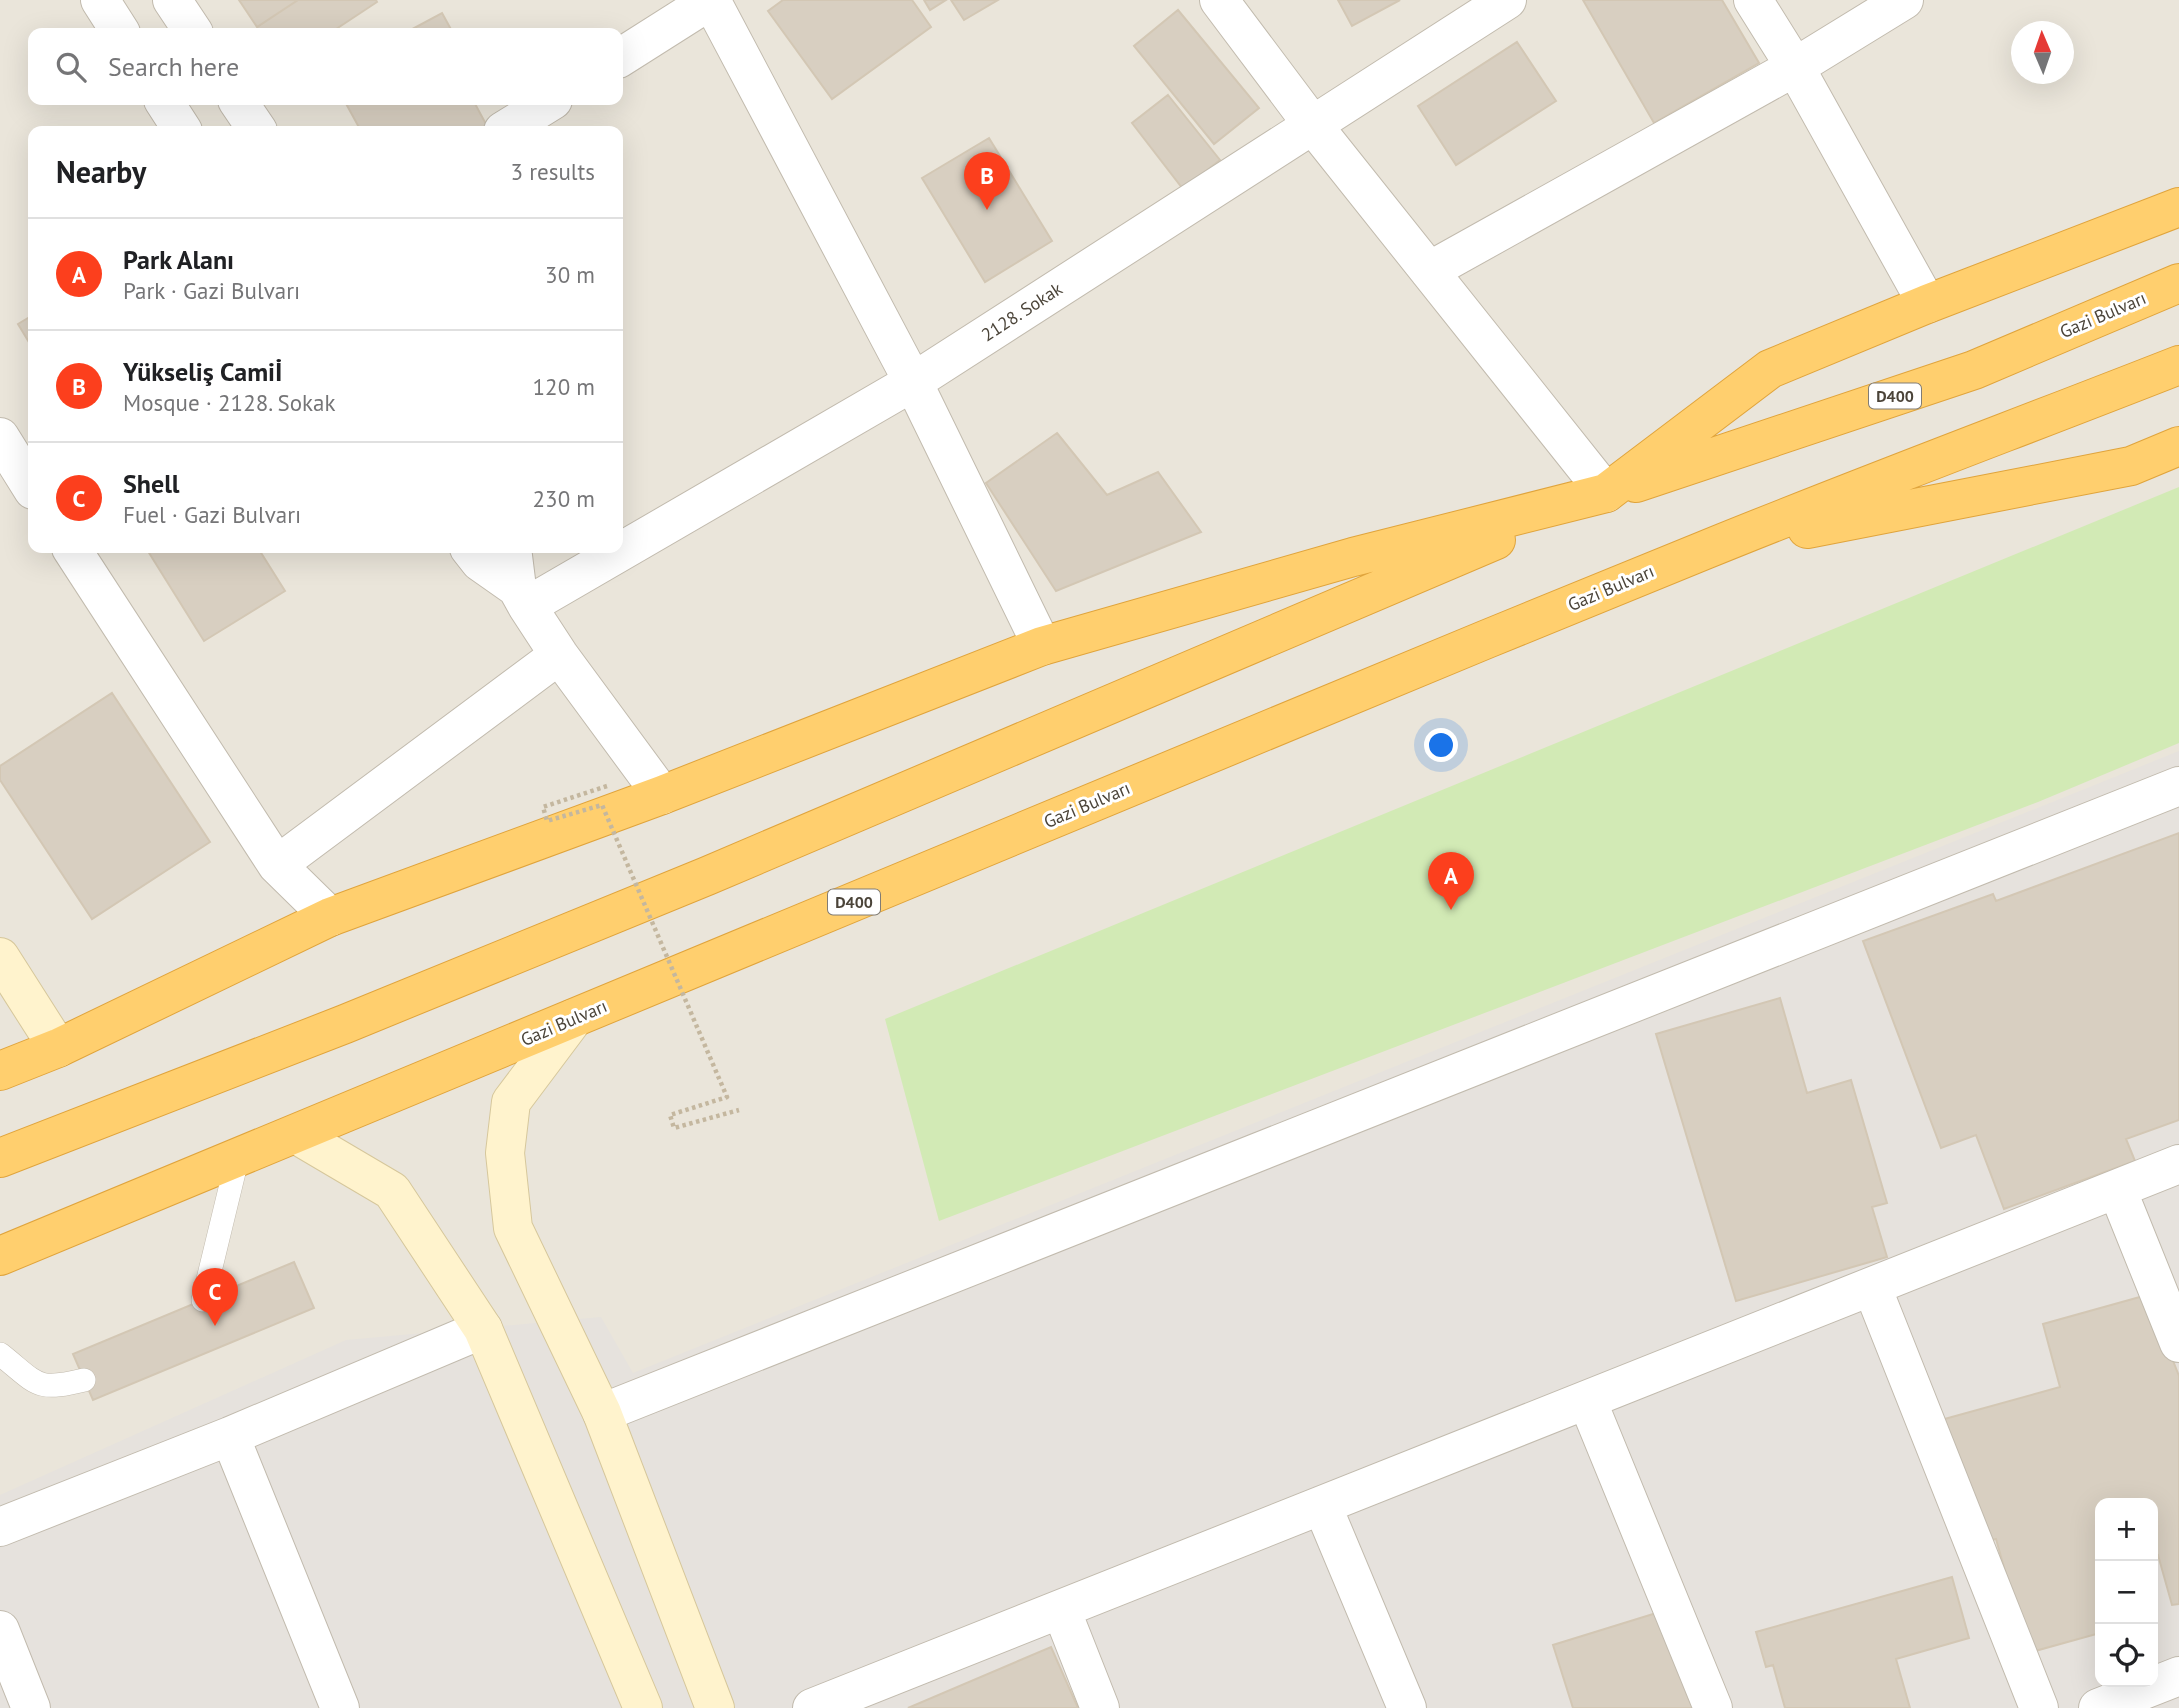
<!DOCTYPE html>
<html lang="en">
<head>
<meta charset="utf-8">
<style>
  body { margin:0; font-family:"PT Sans",sans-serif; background:#f2f2f2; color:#202124 }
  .controls { position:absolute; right:21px; bottom:21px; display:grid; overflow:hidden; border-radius:14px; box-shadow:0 7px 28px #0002 }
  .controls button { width:63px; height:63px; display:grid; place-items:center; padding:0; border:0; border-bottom:2px solid #e0e0e0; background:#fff; color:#202124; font:35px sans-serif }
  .compass { position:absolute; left:2011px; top:21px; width:63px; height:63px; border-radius:50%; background:#fff; box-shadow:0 7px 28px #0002; rotate:358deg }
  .you { position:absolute; left:1442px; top:746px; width:24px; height:24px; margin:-18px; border:5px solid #fff; border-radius:50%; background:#1a73e8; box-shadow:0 0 0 10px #1a73e833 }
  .badge { display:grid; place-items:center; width:46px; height:46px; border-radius:50%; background:#fc3f1d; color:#fff; font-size:23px; font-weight:700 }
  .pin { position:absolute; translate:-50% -58px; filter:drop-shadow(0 2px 4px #0008) }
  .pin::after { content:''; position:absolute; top:37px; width:24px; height:21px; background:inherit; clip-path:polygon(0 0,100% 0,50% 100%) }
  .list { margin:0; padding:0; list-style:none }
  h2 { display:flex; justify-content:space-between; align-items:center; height:91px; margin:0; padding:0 28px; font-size:30px }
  h2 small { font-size:23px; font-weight:400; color:#757577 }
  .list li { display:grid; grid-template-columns:46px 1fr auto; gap:21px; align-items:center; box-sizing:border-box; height:112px; padding:0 28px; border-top:2px solid #e0e0e0 }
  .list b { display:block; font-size:26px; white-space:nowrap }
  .list p { margin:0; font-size:23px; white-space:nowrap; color:#757577 }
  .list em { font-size:23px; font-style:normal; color:#757577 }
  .icon { flex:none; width:38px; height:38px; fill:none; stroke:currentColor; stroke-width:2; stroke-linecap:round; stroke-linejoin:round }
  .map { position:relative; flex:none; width:2179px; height:1708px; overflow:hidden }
  .search { position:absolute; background:#fff; box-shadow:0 7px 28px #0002; left:28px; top:28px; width:595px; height:77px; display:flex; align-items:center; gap:18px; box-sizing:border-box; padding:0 24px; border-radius:14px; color:#757577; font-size:26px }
  .panel { position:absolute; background:#fff; box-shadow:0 7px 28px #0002; left:28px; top:126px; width:595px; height:427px; border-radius:14px }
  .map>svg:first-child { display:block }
</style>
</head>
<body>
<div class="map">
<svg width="2179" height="1708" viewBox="0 0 2179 1708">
  <rect width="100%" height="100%" fill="#f6f3ec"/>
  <!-- residential -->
  <path fill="#eae5da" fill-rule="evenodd" d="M0,0H2179V1708H0ZM2022,32H2064V74H2022ZM33,33H618V100H33ZM33,131H618V548H33ZM2100,1503H2153V1682H2100Z"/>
  <!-- industrial -->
  <path fill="#e6e2dd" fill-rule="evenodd" d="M2179,751V1708H0V1495L346,1340L601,1317L633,1373ZM2100,1503H2153V1682H2100Z"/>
  <!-- green -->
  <path fill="#d2eab5" d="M2179,487V743L2038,802L939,1221L885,1019Z"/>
  <!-- building -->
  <path fill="#d8cfc1" stroke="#d3c7b4" stroke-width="2" d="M239,0H298L257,27Z
    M298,0H376L377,2L330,33H261L257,27Z
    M783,0H912L931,27L832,99L768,11Z
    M924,0H946L930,10Z
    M951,0H998L964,20Z
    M1338,0H1400L1352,26Z
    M1583,0H1722L1759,63L1654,123Z
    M1178,10L1259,108L1214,144L1134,46Z
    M442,13L453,33H405Z
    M1517,42L1556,101L1456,165L1418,106Z
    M1168,95L1220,160L1183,189L1132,123Z
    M344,100H473L487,126L477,131H361Z
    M989,138L1052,241L985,282L922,178Z
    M33,315V349L18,324Z
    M1057,433L1107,495L1158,472L1201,532L1056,591L986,483Z
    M146,548H258L285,591L204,641Z
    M112,693L210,842L92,919L0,780V766Z
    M2179,833V1120L2126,1139L2135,1161L2004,1209L1976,1135L1941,1148L1863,941L1993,894L1996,901Z
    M1780,998L1807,1093L1851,1080L1887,1203L1872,1207L1887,1257L1736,1301L1656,1034Z
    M294,1262L314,1308L93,1400L73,1354Z
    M2147,1295L2179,1376V1604L2172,1605L2158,1555L2153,1557V1503H2100V1633L2028,1653L1996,1539L1976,1544L1941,1420L2060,1387L2043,1324Z
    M1952,1577L1969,1638L1896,1659L1910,1708H1785L1773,1665L1766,1667L1756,1632Z
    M1666,1610L1700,1708H1573L1553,1645Z
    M1051,1647L1078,1708H908Z"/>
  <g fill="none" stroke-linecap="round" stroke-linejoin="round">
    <defs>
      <path id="lane" d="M203,1300L237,1160
        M0,1354C38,1384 35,1392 84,1380"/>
      <path id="street" d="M100,0L121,33
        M172,0L194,33
        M711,0L913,382L1042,646
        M1219,0L1312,124L1606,493
        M1753,0L1795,67L1927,304
        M618,59L711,0
        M163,100L183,131
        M237,100L258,131
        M503,131L553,100
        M1429,271L1795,67L1904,0
        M0,437L33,490
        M71,548L277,865L330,917
        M469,548L480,562L517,588
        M512,548L517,588L527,606L559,655L662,795
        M527,606L913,382L1507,0
        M277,865L559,655
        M2117,1189L2179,1343
        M1872,1287L2039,1708
        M1587,1400L1713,1708
        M602,1413L2179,786
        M230,1436L340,1708
        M1322,1505L1407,1708
        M0,1527L230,1436L483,1329
        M1061,1609L1100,1708
        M0,1630L31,1708
        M812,1708L2179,1164
        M2098,1708L2179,1676"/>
      <path id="secondary" d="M0,957L58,1048
        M574,1018L511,1102L505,1153L513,1228L602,1413L715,1708
        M297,1135L392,1191L483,1329L643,1708"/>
      <path id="highway" d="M1636,483L1974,370L2179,283
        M1807,529L2131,466L2179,446
        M0,1071L58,1048L330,917L662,795L1042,646L1353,557L1606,493L1770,369L1927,304L2179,207
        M0,1158L345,1024L707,876L1496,540
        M0,1256C570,1024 1135,781 1705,550C1862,486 2021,427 2179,365"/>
    </defs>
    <!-- lane casing -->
    <use href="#lane" stroke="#c2bbae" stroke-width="24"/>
    <!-- street casing -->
    <use href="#street" stroke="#c2bbae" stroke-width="40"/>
    <!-- secondary casing -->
    <use href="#secondary" stroke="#d6c79b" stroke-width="40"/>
    <!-- highway casing -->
    <use href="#highway" stroke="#e0a43c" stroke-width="40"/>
    <!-- lane -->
    <use href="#lane" stroke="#fff" stroke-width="23"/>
    <!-- street -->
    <use href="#street" stroke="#fff" stroke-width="38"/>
    <!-- secondary -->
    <use href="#secondary" stroke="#fff3cd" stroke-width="38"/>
    <!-- highway -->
    <use href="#highway" stroke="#ffcf6e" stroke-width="38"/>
    <!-- path-bridge -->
    <path stroke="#c4b79f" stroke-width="4.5" stroke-dasharray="3.5 3.5" stroke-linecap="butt" d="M607,786L543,807L547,821L602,805L727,1097L670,1115L674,1128L739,1110"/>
  </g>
  <g text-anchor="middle" stroke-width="6" stroke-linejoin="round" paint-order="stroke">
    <!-- shield labels -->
    <g fill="#fff" stroke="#817c74" stroke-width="2">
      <rect x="1869" y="383.5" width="52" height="25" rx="5"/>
      <rect x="828" y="889.5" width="52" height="25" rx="5"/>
    </g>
    <g font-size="16" font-weight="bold" fill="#4b4439">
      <text x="1895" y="402">D400</text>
      <text x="854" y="908">D400</text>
    </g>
    <!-- street labels -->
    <g font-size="18" fill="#4b4439" stroke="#fff">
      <text transform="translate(1022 312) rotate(-33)" y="6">2128. Sokak</text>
      <text transform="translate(2103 315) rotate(-23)" y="6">Gazi Bulvarı</text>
      <text transform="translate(1611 588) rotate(-23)" y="6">Gazi Bulvarı</text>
      <text transform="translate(1087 805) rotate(-23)" y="6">Gazi Bulvarı</text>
      <text transform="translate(564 1023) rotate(-23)" y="6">Gazi Bulvarı</text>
    </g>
  </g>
</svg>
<div class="controls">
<button>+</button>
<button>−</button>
<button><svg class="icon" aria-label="locate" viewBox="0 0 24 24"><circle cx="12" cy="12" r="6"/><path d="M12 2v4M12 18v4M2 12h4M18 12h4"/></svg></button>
</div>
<svg class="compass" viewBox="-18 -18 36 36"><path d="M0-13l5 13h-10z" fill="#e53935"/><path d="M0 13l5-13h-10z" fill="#757577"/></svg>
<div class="you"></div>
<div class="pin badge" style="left:1451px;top:910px">A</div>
<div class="pin badge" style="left:987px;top:210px">B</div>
<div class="pin badge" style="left:215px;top:1326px">C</div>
<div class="search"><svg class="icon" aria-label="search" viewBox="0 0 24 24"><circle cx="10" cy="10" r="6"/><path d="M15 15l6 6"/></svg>Search here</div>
<section class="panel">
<h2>Nearby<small>3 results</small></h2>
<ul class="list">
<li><span class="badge">A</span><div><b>Park Alanı</b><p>Park · Gazi Bulvarı</p></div><em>30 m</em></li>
<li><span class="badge">B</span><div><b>Yükseliş Camiİ</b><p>Mosque · 2128. Sokak</p></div><em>120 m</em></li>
<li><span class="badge">C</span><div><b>Shell</b><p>Fuel · Gazi Bulvarı</p></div><em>230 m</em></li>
</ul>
</section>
</div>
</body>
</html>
